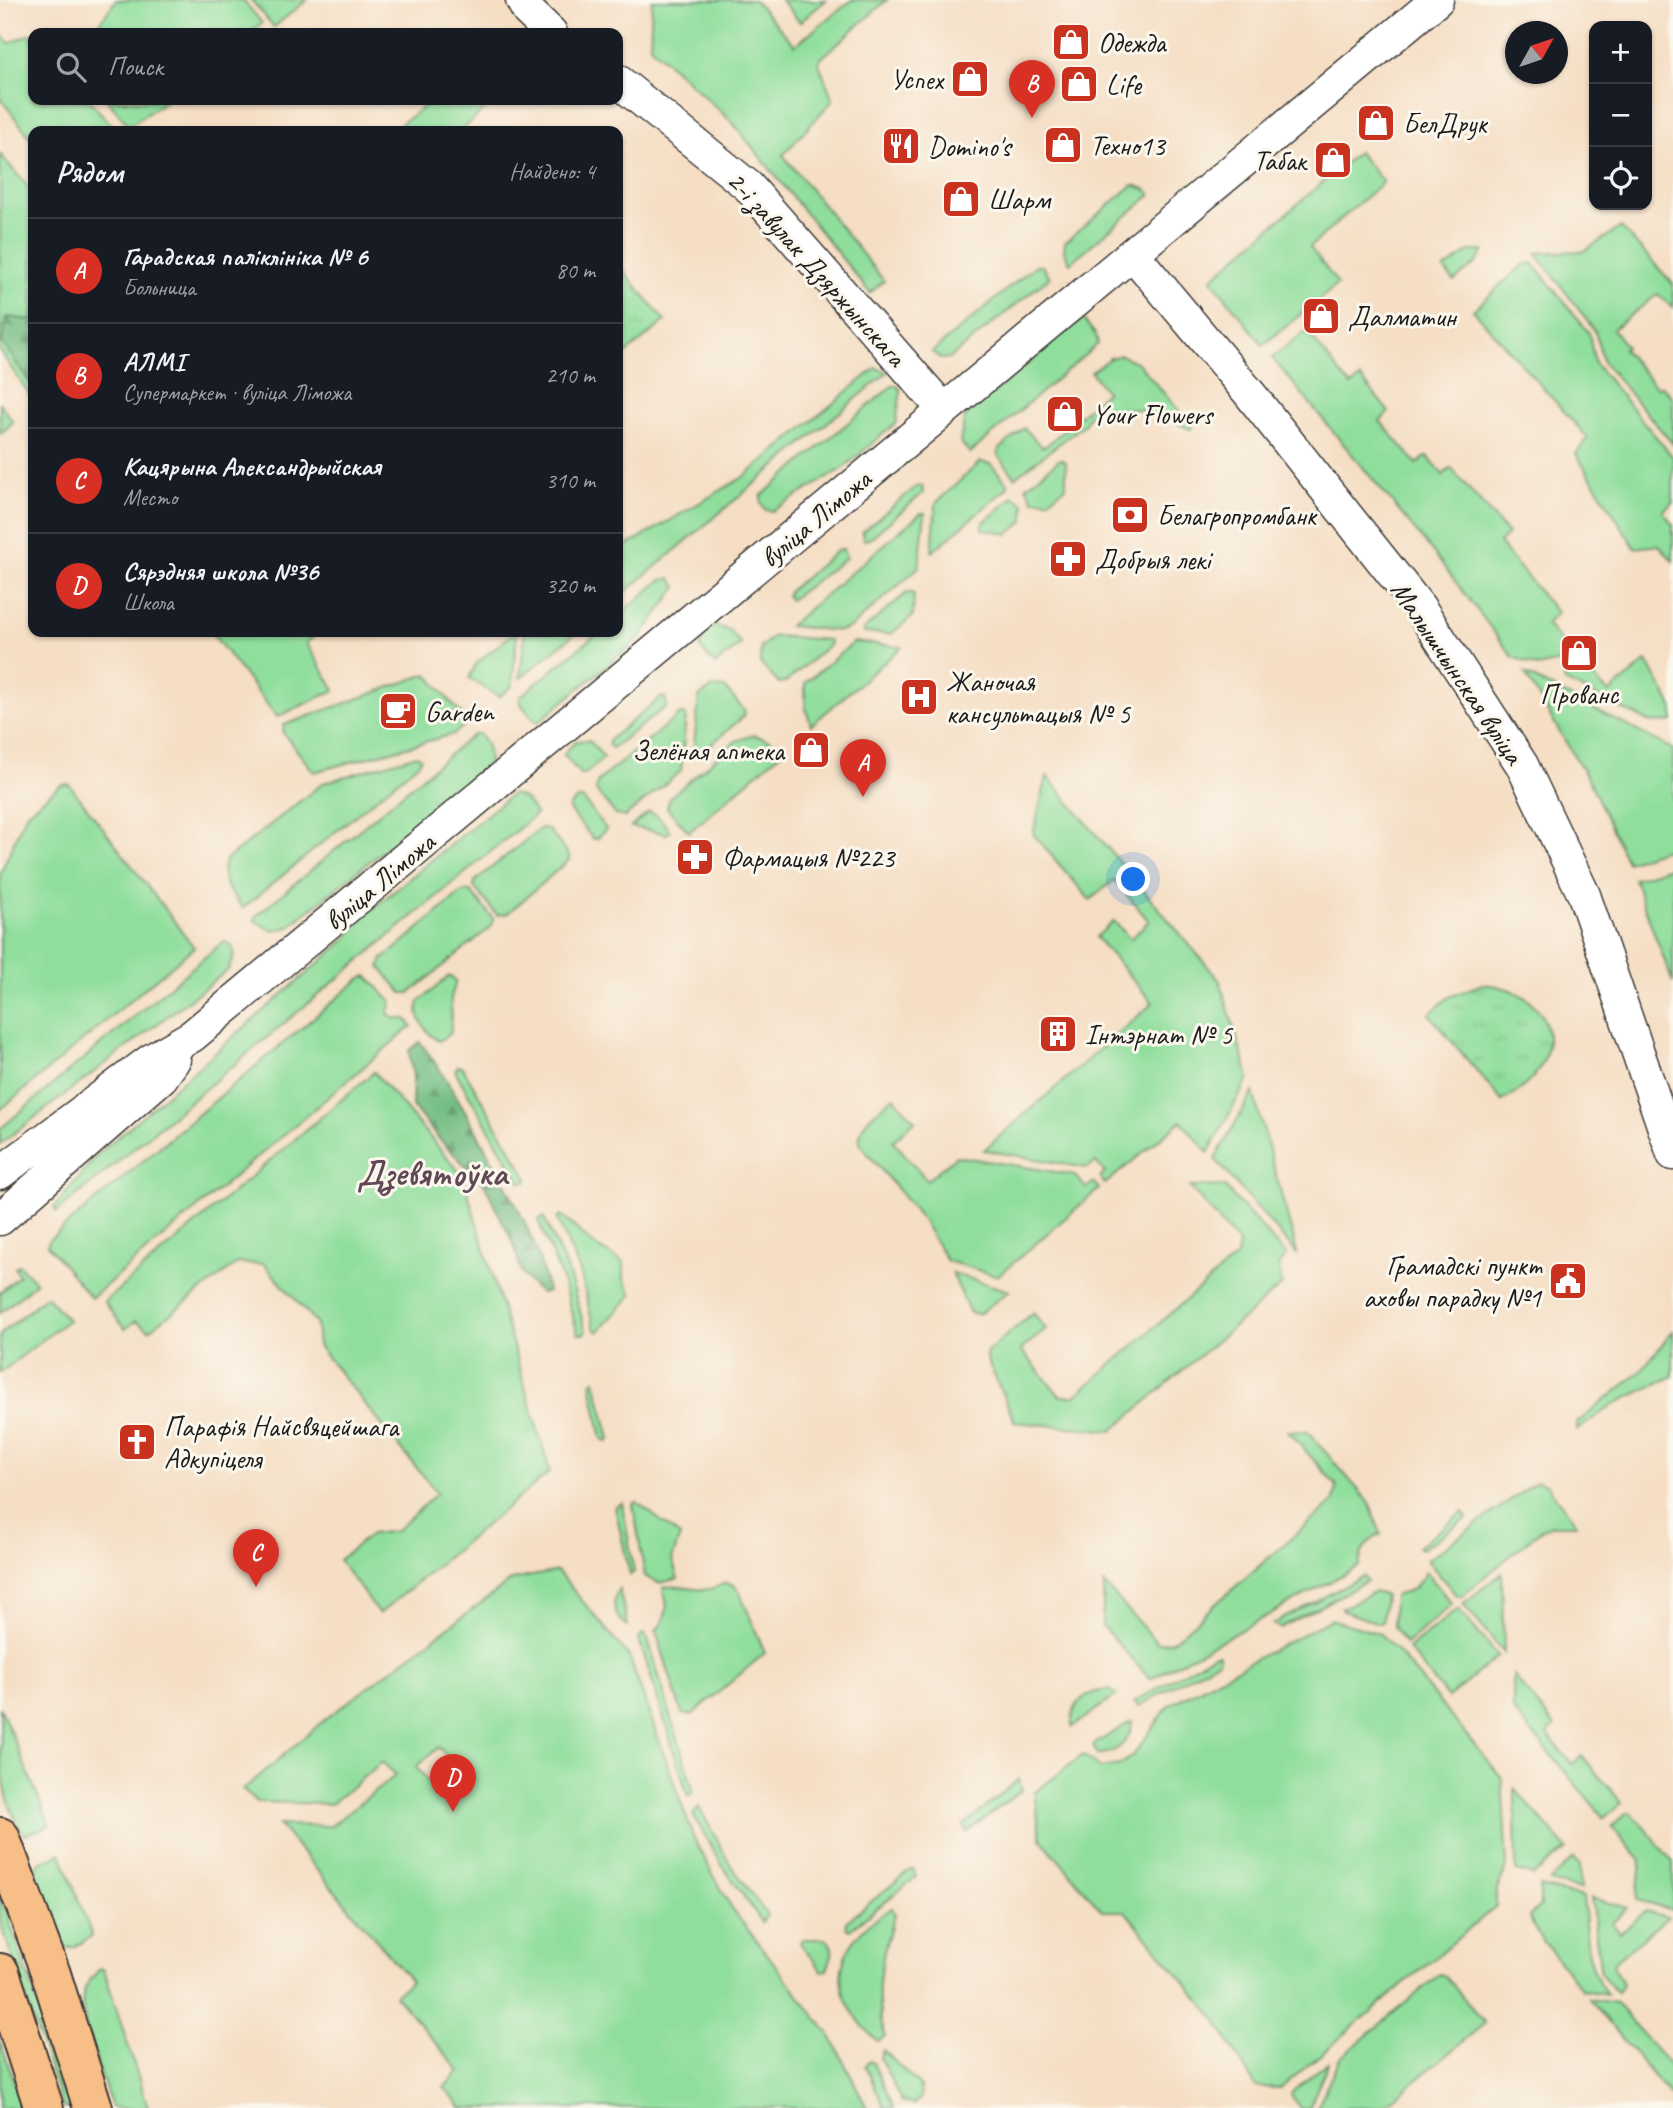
<!DOCTYPE html>
<html lang="ru">
<head>
<meta charset="utf-8">
<style>
  body { margin:0; font-family:Caveat,sans-serif; background:#242831; color:#f1f3f6 }
  .controls { position:absolute; right:21px; top:21px; display:grid; overflow:hidden; border-radius:14px; box-shadow:0 2px 5px #0004 }
  .controls button { width:63px; height:63px; display:grid; place-items:center; padding:0; border:0; border-bottom:2px solid #363941; background:#171b24; color:#f1f3f6; font:35px sans-serif }
  .compass { position:absolute; left:1505px; top:21px; width:63px; height:63px; border-radius:50%; background:#171b24; box-shadow:0 2px 5px #0004; rotate:50deg }
  .you { position:absolute; left:1134px; top:880px; width:24px; height:24px; margin:-18px; border:5px solid #fff; border-radius:50%; background:#1a73e8; box-shadow:0 0 0 10px #1a73e833 }
  .badge { display:grid; place-items:center; width:46px; height:46px; border-radius:50%; background:#d93025; color:#fff; font-size:23px; font-weight:700 }
  .pin { position:absolute; translate:-50% -58px; filter:drop-shadow(0 2px 4px #0008) }
  .pin::after { content:''; position:absolute; top:37px; width:24px; height:21px; background:inherit; clip-path:polygon(0 0,100% 0,50% 100%) }
  .list { margin:0; padding:0; list-style:none }
  h2 { display:flex; justify-content:space-between; align-items:center; height:91px; margin:0; padding:0 28px; font-size:30px }
  h2 small { font-size:23px; font-weight:400; color:#9ea1a6 }
  .list li { display:grid; grid-template-columns:46px 1fr auto; gap:21px; align-items:center; box-sizing:border-box; height:105px; padding:0 28px; border-top:2px solid #363941 }
  .list b { display:block; font-size:26px; white-space:nowrap }
  .list p { margin:0; font-size:23px; white-space:nowrap; color:#9ea1a6 }
  .list em { font-size:23px; font-style:normal; color:#9ea1a6 }
  .icon { flex:none; width:38px; height:38px; fill:none; stroke:currentColor; stroke-width:2; stroke-linecap:round; stroke-linejoin:round }
  .map { position:relative; flex:none; width:1673px; height:2108px; overflow:hidden }
  .search { position:absolute; background:#171b24; box-shadow:0 2px 5px #0004; left:28px; top:28px; width:595px; height:77px; display:flex; align-items:center; gap:18px; box-sizing:border-box; padding:0 24px; border-radius:14px; color:#9ea1a6; font-size:26px }
  .panel { position:absolute; background:#171b24; box-shadow:0 2px 5px #0004; left:28px; top:126px; width:595px; height:511px; border-radius:14px }
  .map>svg:first-child { display:block }
</style>
</head>
<body>
<div class="map">
<svg width="1673" height="2108" viewBox="0 0 1673 2108">
  <defs>
    <pattern id="forest-firs" width="22" height="20" patternUnits="userSpaceOnUse" patternTransform="scale(1.75)"><rect width="22" height="20" fill="#73bd84"/><path d="M5 1l3.5 6h-7zM16 11l3.5 6h-7z" fill="#5e996b"/></pattern>
    <pattern id="park-tufts" width="24" height="20" patternUnits="userSpaceOnUse" patternTransform="scale(1.75)"><rect width="24" height="20" fill="#8fde9c"/><path d="M3 7l-1-3M5 7V3M7 7l1-3M15 17l-1-3M17 17v-4M19 17l1-3" fill="none" stroke="#7bbe86"/></pattern>
  </defs>
  <rect width="100%" height="100%" fill="#fbf7ec"/>
  <filter id="ink" filterUnits="userSpaceOnUse"><feTurbulence type="fractalNoise" baseFrequency=".0143" numOctaves="2"/><feDisplacementMap in="SourceGraphic" scale="14" xChannelSelector="R" yChannelSelector="G"/><feConvolveMatrix kernelMatrix="1 2 1 2 8 2 1 2 1" color-interpolation-filters="sRGB"/></filter>
  <filter id="wash" filterUnits="userSpaceOnUse"><feTurbulence type="fractalNoise" baseFrequency=".00686" numOctaves="4" result="noise"/><feDisplacementMap in="SourceGraphic" scale="28" xChannelSelector="R" yChannelSelector="G"/><feGaussianBlur stdDeviation="1.57" result="paint"/><feColorMatrix in="noise" values="0 0 0 0 0 0 0 0 0 0 0 0 0 0 0 0 0 1.4 0 .05"/><feComposite in="paint" operator="in"/></filter>
  <g filter="url(#wash)">
    <rect width="100%" height="100%" fill="#f5dec4"/>
    <!-- grass -->
    <path fill="#8fde9c" stroke="#567d5c" stroke-width="2" fill-rule="evenodd" d="M116,0H243L262,23L249,33H92Z
      M652,0H754L795,45L852,0H887L818,61L833,100L783,155L884,281L870,293L733,123L650,46Z
      M781,0H826L800,22Z
      M0,34L9,43L31,34L33,37V100H89L117,131H33V141L0,98Z
      M107,100H167L129,126Z
      M433,100H495L461,131H391Z
      M1358,152L1383,182L1310,247L1338,284L1263,345L1211,279Z
      M0,154L33,193V400L0,351Z
      M1133,185L1146,189L1151,195L1070,263L1064,251L1065,242Z
      M1621,227L1673,284V308L1658,294L1613,329L1626,346L1623,349L1657,388L1661,385L1673,398V444L1603,362L1595,331L1536,253L1584,251Z
      M1470,251H1484L1476,263L1454,281L1444,269Z
      M1533,263L1589,333L1595,364L1673,457V502L1663,511L1673,525V561L1659,545L1635,548L1576,454L1588,438L1473,310L1523,265Z
      M1036,265L1042,266L1050,277L950,358L941,359L932,352Z
      M1082,318L1096,335L1098,344L970,453L960,442L965,416Z
      M1306,331L1351,386L1361,378L1389,412L1380,421L1417,464L1427,456L1443,475L1451,468L1508,534L1499,543L1557,613L1546,624L1571,653L1559,662L1538,667L1513,657L1433,552L1272,358Z
      M1121,355L1138,363L1193,427L1190,429L1159,414L1147,415L1142,410C1124,410 1091,402 1085,424L1015,477L998,455L999,449L1024,428L1042,447L1046,446L1106,392L1091,372L1110,358Z
      M876,368L888,372L618,598V551L745,476Z
      M892,386H898L901,391L896,423L842,469L772,511L766,510L761,504V496Z
      M1060,459L1066,462V487L1049,500H1034L1026,487Z
      M980,462L991,464L1008,484L1007,488L932,552L936,503Z
      M917,486H922L923,493L869,539L864,540L862,532Z
      M1014,496L1024,504V521L1008,534L983,529V523Z
      M921,513H925L919,567L851,627L840,631L789,626Z
      M843,549L846,558L790,600L787,596L789,591L838,550Z
      M671,578L677,587L639,639L537,723L521,704L520,697L599,632H618V616L661,580Z
      M908,592L914,594L913,616L891,634L865,633L863,630Z
      M714,626L729,630L741,644L715,665L700,648L704,634Z
      M211,632H319L306,643L335,690L277,717Z
      M525,632H577L520,678Z
      M512,634L517,635L512,686L499,697L469,678L477,663Z
      M774,636L829,640L830,644L786,682L778,683L760,663L761,647Z
      M854,642L902,647L811,725L805,705V683Z
      M1577,661L1609,693L1647,661L1673,708V721L1652,723L1564,681L1566,669Z
      M427,674L468,722L454,734L314,772L283,733L284,725Z
      M1525,674L1673,749V843L1666,849L1627,862L1590,782Z
      M713,687L725,688L745,711L744,716L698,756L693,755L699,697Z
      M665,697L667,706L612,748L608,744L610,739L660,698Z
      M680,714L686,715L681,771L625,817L616,815L596,791L598,781Z
      M474,734H479C488,745 490,752 488,766L287,928L271,930L255,921L256,916Z
      M753,735L769,740L783,751L689,832L667,808L670,797L736,741Z
      M589,740L604,758L585,774H580L564,755L565,752L576,741Z
      M417,755L421,758L419,763L243,908C231,893 216,880 226,860L323,783Z
      M1047,776L1220,981L1249,1078L1208,1153L1181,1121L1105,1184L1100,1178L1105,1173L1096,1162L1087,1168L984,1150L1153,1003L1096,937L1114,921L1130,939L1149,921L1114,880L1090,900L1033,834Z
      M69,784L194,947L0,1110V874L27,812L61,785Z
      M512,794L524,798L536,814L57,1212L54,1208L96,1156L344,941L364,916Z
      M578,799H583L606,829L597,839H593L569,810V806Z
      M649,812L658,816L670,831L667,834L631,827Z
      M541,828L548,829L569,855V860L507,914L497,915L474,887L475,881Z
      M1673,866V983L1634,879Z
      M470,891L493,918L492,926L410,993H402L380,967L382,960L462,892Z
      M224,941L233,947L234,956L228,970L0,1144V1129Z
      M367,976L392,1002L388,1013L393,1018L406,1019L412,1026L91,1298L47,1245L50,1239L361,978Z
      M449,976L456,981L451,998V1033L439,1041C427,1035 414,1015 419,1002Z
      M458,1066L463,1068L528,1179L526,1182H520L455,1071Z
      M374,1072L463,1176L550,1472L379,1614L339,1560L371,1534L396,1531L437,1493L318,1346L316,1323L264,1264L238,1263L149,1330L136,1321L125,1329L104,1302Z
      M1253,1092L1298,1255L1215,1159Z
      M894,1097L915,1121L893,1141L927,1180L956,1156L1074,1175L1086,1188L1094,1183L1099,1189L998,1276L947,1261L921,1218L860,1144C857,1121 879,1110 894,1097Z
      M1224,1186L1286,1255L1279,1266L1282,1285L1112,1431L1015,1422L986,1357L987,1352L1033,1313L1046,1329L1021,1350L1060,1396H1075L1237,1256L1239,1244L1190,1187Z
      M561,1215L594,1245L624,1263V1279L632,1295L598,1332L594,1329L580,1271L557,1219Z
      M544,1217L569,1274L586,1332L584,1334H578L561,1277L538,1220Z
      M19,1265L36,1283L0,1313V1292L19,1276L15,1268Z
      M952,1273L1009,1291L979,1314L970,1313Z
      M46,1296L68,1320L0,1373V1335Z
      M1673,1331V1376L1614,1404L1577,1430V1423L1640,1372Z
      M595,1380L610,1439L608,1441L602,1439L591,1383Z
      M1288,1431L1308,1432L1369,1502L1381,1534C1366,1542 1361,1549 1359,1566L1150,1679L1102,1626L1104,1584L1157,1643L1173,1641L1334,1501L1337,1486Z
      M1537,1481L1546,1484L1577,1525H1552L1541,1530L1462,1596H1457L1427,1560Z
      M637,1502L680,1536L672,1559L678,1579L658,1583L645,1576L633,1504Z
      M622,1503L634,1572L630,1575L615,1507Z
      M1463,1512L1467,1518L1422,1549L1418,1547Z
      M557,1571L629,1656L694,1839L732,1909L832,2038L867,2108H462L444,2087L460,2071L395,1995L411,1981L279,1825L331,1826L396,1775L382,1762L331,1804L257,1802L243,1790L328,1717L512,1580ZM439,1747L459,1770L436,1790L416,1767Z
      M1426,1572L1452,1604L1406,1644L1393,1627L1394,1596C1410,1592 1418,1587 1426,1572Z
      M1502,1573L1504,1653L1463,1604Z
      M1363,1576L1367,1581L1280,1628L1273,1624Z
      M725,1583L734,1585L740,1593L765,1653L692,1715L682,1714L656,1631C667,1619 670,1606 663,1590L664,1587C691,1584 700,1597 725,1583Z
      M619,1589L628,1626C614,1618 610,1603 619,1589Z
      M1374,1592L1385,1595L1382,1622L1378,1623L1343,1611L1342,1608Z
      M1458,1609L1498,1656L1448,1698L1408,1649Z
      M1331,1619L1380,1634L1397,1651L1502,1778L1507,1867L1496,1890V1906L1281,2088L1256,2087L1214,2017L1125,1911H1102L1041,1839L1034,1793L1083,1755L1101,1768L1120,1765L1135,1753L1169,1705Z
      M643,1634L647,1637L694,1792L688,1796L639,1639Z
      M1215,1654H1219V1660L1139,1706L1134,1702Z
      M1513,1675L1555,1726L1547,1734L1572,1764L1582,1756L1622,1803L1604,1818L1513,1710Z
      M1109,1690L1117,1695L1072,1727C1070,1703 1086,1691 1109,1690Z
      M0,1707L50,1825L25,1835C0,1803 0,1749 0,1707Z
      M1132,1721C1132,1741 1115,1755 1097,1754L1093,1745Z
      M1019,1779L1022,1790L966,1832L964,1825Z
      M1515,1789L1567,1849L1533,1876L1516,1871Z
      M699,1807L730,1864L767,1915L762,1922L724,1868L693,1815Z
      M1626,1813H1632L1673,1862V1910L1637,1900L1641,1861L1612,1827Z
      M61,1853L92,1936L75,1947L66,1948L58,1942L34,1875L38,1864Z
      M1574,1858L1580,1865L1581,1889L1549,1882Z
      M910,1870H914L916,1877L850,1930L847,1929L846,1922Z
      M1540,1887L1583,1897C1586,1931 1585,1967 1607,1994L1582,1990L1537,1933L1529,1917L1540,1905Z
      M0,1893L73,2108H63L0,1921Z
      M1591,1898L1628,1908L1612,1923L1620,1933L1646,1911L1668,1917L1614,1962L1613,1966L1622,1984L1617,1993L1601,1974Z
      M892,1908L895,1914C881,1955 872,1994 885,2036L878,2041C870,2036 865,2028 859,2021C823,1976 846,1934 892,1908Z
      M802,1939H826C837,1949 831,1958 827,1970L822,1971L800,1943Z
      M101,1968L104,1970L148,2108H112C105,2085 78,2016 83,1995C85,1984 93,1976 101,1968Z
      M1440,1974L1445,1976L1485,2023L1382,2108H1317L1340,2058Z
      M1589,1999L1616,2003L1673,2070V2099Z
      M0,2040L23,2108H0Z
      M883,2050L920,2086L921,2097L914,2104L902,2102L880,2058Z
      M869,2061L873,2063L894,2108H885L865,2066Z
      M1329,2061L1309,2108H1300L1291,2096L1292,2092Z"/>
    <!-- forest -->
    <path fill="url(#forest-firs)" stroke="#486c50" stroke-width="2" d="M6,317L33,320V388L2,342Z
      M420,1042C447,1077 467,1114 488,1153C513,1198 538,1241 548,1292L540,1293L522,1274L514,1245L485,1185L439,1139L412,1106L413,1077L409,1051Z"/>
    <!-- park -->
    <path fill="url(#park-tufts)" stroke="#567d5c" stroke-width="2" d="M251,0H307L274,27Z
      M618,264L665,321L618,360Z
      M0,403L13,422L0,434Z
      M1482,984C1561,990 1571,1066 1502,1101L1429,1014L1449,997Z"/>
  </g>
  <g filter="url(#ink)">
    <g fill="none" stroke-linecap="round" stroke-linejoin="round">
      <defs>
        <path id="minor" d="M522,0L528,11L551,33
          M618,81L748,186L944,410
          M1133,254L1250,394L1420,608L1522,765L1584,895L1673,1154
          M0,1173L151,1060L192,1036L1437,0
          M0,1219L162,1077L174,1060"/>
        <path id="major" d="M0,1837L51,1974L93,2108
          M0,1973L44,2108"/>
      </defs>
      <!-- minor casing -->
      <use href="#minor" stroke="#3d3935" stroke-width="35"/>
      <!-- major casing -->
      <use href="#major" stroke="#3d3935" stroke-width="42"/>
      <!-- minor -->
      <use href="#minor" stroke="#fff" stroke-width="32"/>
      <!-- major -->
      <use href="#major" stroke="#f7be87" stroke-width="38"/>
    </g>
  </g>
  <!-- icons -->
  <defs>
    <symbol id="shop-square" viewBox="-11 -11 22 22"><rect x="-9" y="-9" width="18" height="18" rx="4" fill="#c8321e" stroke="#fbf7ec"/><path d="M-5-2.5h2.3a2.7 3.5 0 0 1 5.4 0H5L5.5 6h-11ZM-1.5-2.5h3a1.5 2.3 0 0 0-3 0Z" fill="#fff"/></symbol>
    <symbol id="restaurant-square" viewBox="-11 -11 22 22"><rect x="-9" y="-9" width="18" height="18" rx="4" fill="#c8321e" stroke="#fbf7ec"/><path d="M-5-6h1v4h1v-4h1v4h1v-4h1v5L-1.5 .5V6h-2V.5L-5-1ZM5-6V6H3V1.5H1.5Q1.5-4 5-6Z" fill="#fff"/></symbol>
    <symbol id="bank-square" viewBox="-11 -11 22 22"><rect x="-9" y="-9" width="18" height="18" rx="4" fill="#c8321e" stroke="#fbf7ec"/><path d="M-6-4H6V4H-6ZM0-2.3a2.3 2.3 0 1 0 0 4.6a2.3 2.3 0 1 0 0-4.6Z" fill="#fff"/></symbol>
    <symbol id="pharmacy-square" viewBox="-11 -11 22 22"><rect x="-9" y="-9" width="18" height="18" rx="4" fill="#c8321e" stroke="#fbf7ec"/><path d="M-2-6h4v4h4v4h-4v4h-4v-4h-4v-4h4Z" fill="#fff"/></symbol>
    <symbol id="hospital-square" viewBox="-11 -11 22 22"><rect x="-9" y="-9" width="18" height="18" rx="4" fill="#c8321e" stroke="#fbf7ec"/><path d="M-5-5h3v3.5h4V-5h3V5h-3V1.5h-4V5h-3Z" fill="#fff"/></symbol>
    <symbol id="cafe-square" viewBox="-11 -11 22 22"><rect x="-9" y="-9" width="18" height="18" rx="4" fill="#c8321e" stroke="#fbf7ec"/><path d="M-5.5-4.5H6V0H3Q3 3.5 0 3.5H-2.5Q-5.5 3.5-5.5 0ZM3-3.2v2h1.7v-2ZM-6 4.5H4V6H-6Z" fill="#fff"/></symbol>
    <symbol id="building-square" viewBox="-11 -11 22 22"><rect x="-9" y="-9" width="18" height="18" rx="4" fill="#c8321e" stroke="#fbf7ec"/><path d="M-4-6H4V6H1V3H-1V6H-4ZM-2.5-4.3h1.7v1.8h-1.7ZM.8-4.3h1.7v1.8H.8ZM-2.5-1h1.7V.8h-1.7ZM.8-1h1.7V.8H.8Z" fill="#fff"/></symbol>
    <symbol id="civic-square" viewBox="-11 -11 22 22"><rect x="-9" y="-9" width="18" height="18" rx="4" fill="#c8321e" stroke="#fbf7ec"/><path d="M-.6-6.5H3V-4.5H.6V-3L4-1V1h2V6H-6V1h2V-1L-.6-3ZM-1.2 2.5V6h2.4V2.5Z" fill="#fff"/></symbol>
    <symbol id="church-square" viewBox="-11 -11 22 22"><rect x="-9" y="-9" width="18" height="18" rx="4" fill="#c8321e" stroke="#fbf7ec"/><path d="M-1.2-6h2.4v3.5h3.3v2.4h-3.3V6h-2.4V-.1h-3.3v-2.4h3.3Z" fill="#fff"/></symbol>
  </defs>
  <g fill-rule="evenodd">
    <use href="#shop-square" x="1049" y="20" width="44" height="44"/>
    <use href="#shop-square" x="948" y="57" width="44" height="44"/>
    <use href="#shop-square" x="1057" y="62" width="44" height="44"/>
    <use href="#shop-square" x="1354" y="101" width="44" height="44"/>
    <use href="#shop-square" x="1041" y="123" width="44" height="44"/>
    <use href="#restaurant-square" x="879" y="124" width="44" height="44"/>
    <use href="#shop-square" x="1311" y="138" width="44" height="44"/>
    <use href="#shop-square" x="939" y="177" width="44" height="44"/>
    <use href="#shop-square" x="1299" y="294" width="44" height="44"/>
    <use href="#shop-square" x="1043" y="392" width="44" height="44"/>
    <use href="#bank-square" x="1108" y="493" width="44" height="44"/>
    <use href="#pharmacy-square" x="1046" y="537" width="44" height="44"/>
    <use href="#shop-square" x="1557" y="631" width="44" height="44"/>
    <use href="#hospital-square" x="897" y="675" width="44" height="44"/>
    <use href="#cafe-square" x="376" y="689" width="44" height="44"/>
    <use href="#shop-square" x="789" y="728" width="44" height="44"/>
    <use href="#pharmacy-square" x="673" y="835" width="44" height="44"/>
    <use href="#building-square" x="1036" y="1012" width="44" height="44"/>
    <use href="#civic-square" x="1546" y="1259" width="44" height="44"/>
    <use href="#church-square" x="115" y="1420" width="44" height="44"/>
  </g>
  <g text-anchor="middle" stroke-width="6" stroke-linejoin="round" paint-order="stroke">
    <!-- poi labels -->
    <g font-size="28" fill="#1c1c1c" stroke="#fbf7ec" text-anchor="start">
      <text x="1098" y="52">Одежда</text>
      <text x="943" y="89" text-anchor="end">Успех</text>
      <text x="1106" y="94">Life</text>
      <text x="1403" y="133">БелДрук</text>
      <text x="1090" y="155">Техно13</text>
      <text x="928" y="156">Domino's</text>
      <text x="1306" y="170" text-anchor="end">Табак</text>
      <text x="988" y="209">Шарм</text>
      <text x="1348" y="326">Далматин</text>
      <text x="1092" y="424">Your Flowers</text>
      <text x="1157" y="525">Белагропромбанк</text>
      <text x="1095" y="569">Добрыя лекі</text>
      <text x="946" y="691">Жаночая<tspan x="946" dy="32">кансультацыя № 5</tspan></text>
      <text x="1579" y="704" text-anchor="middle">Прованс</text>
      <text x="425" y="721">Garden</text>
      <text x="784" y="760" text-anchor="end">Зелёная аптека</text>
      <text x="722" y="867">Фармацыя №223</text>
      <text x="1085" y="1044">Інтэрнат № 5</text>
      <text x="1541" y="1275" text-anchor="end">Грамадскі пункт<tspan x="1541" dy="32">аховы парадку №1</tspan></text>
      <text x="164" y="1436">Парафія Найсвяцейшага<tspan x="164" dy="32">Адкупіцеля</tspan></text>
    </g>
    <!-- street labels -->
    <g font-size="28" fill="#1c1c1c" stroke="#fbf7ec">
      <text transform="translate(817 268) rotate(48)" y="10">2-і завулак Дзяржынскага</text>
      <text transform="translate(815 518) rotate(-40)" y="10">вуліца Ліможа</text>
      <text transform="translate(1458 672) rotate(56)" y="10">Малышчынская вуліца</text>
      <text transform="translate(379 881) rotate(-40)" y="10">вуліца Ліможа</text>
    </g>
    <!-- district labels -->
    <g font-size="35" font-weight="bold" fill="#614856" stroke="#fbf7ec">
      <text x="432" y="1185">Дзевятоўка</text>
    </g>
  </g>
</svg>
<div class="controls">
<button>+</button>
<button>−</button>
<button><svg class="icon" aria-label="locate" viewBox="0 0 24 24"><circle cx="12" cy="12" r="6"/><path d="M12 2v4M12 18v4M2 12h4M18 12h4"/></svg></button>
</div>
<svg class="compass" viewBox="-18 -18 36 36"><path d="M0-13l5 13h-10z" fill="#e53935"/><path d="M0 13l5-13h-10z" fill="#9ea1a6"/></svg>
<div class="you"></div>
<div class="pin badge" style="left:863px;top:797px">A</div>
<div class="pin badge" style="left:1032px;top:118px">B</div>
<div class="pin badge" style="left:256px;top:1587px">C</div>
<div class="pin badge" style="left:453px;top:1812px">D</div>
<div class="search"><svg class="icon" aria-label="search" viewBox="0 0 24 24"><circle cx="10" cy="10" r="6"/><path d="M15 15l6 6"/></svg>Поиск</div>
<section class="panel">
<h2>Рядом<small>Найдено: 4</small></h2>
<ul class="list">
<li><span class="badge">A</span><div><b>Гарадская паліклініка № 6</b><p>Больница</p></div><em>80 m</em></li>
<li><span class="badge">B</span><div><b>АЛМІ</b><p>Супермаркет · вуліца Ліможа</p></div><em>210 m</em></li>
<li><span class="badge">C</span><div><b>Кацярына Александрыйская</b><p>Место</p></div><em>310 m</em></li>
<li><span class="badge">D</span><div><b>Сярэдняя школа №36</b><p>Школа</p></div><em>320 m</em></li>
</ul>
</section>
</div>
</body>
</html>
